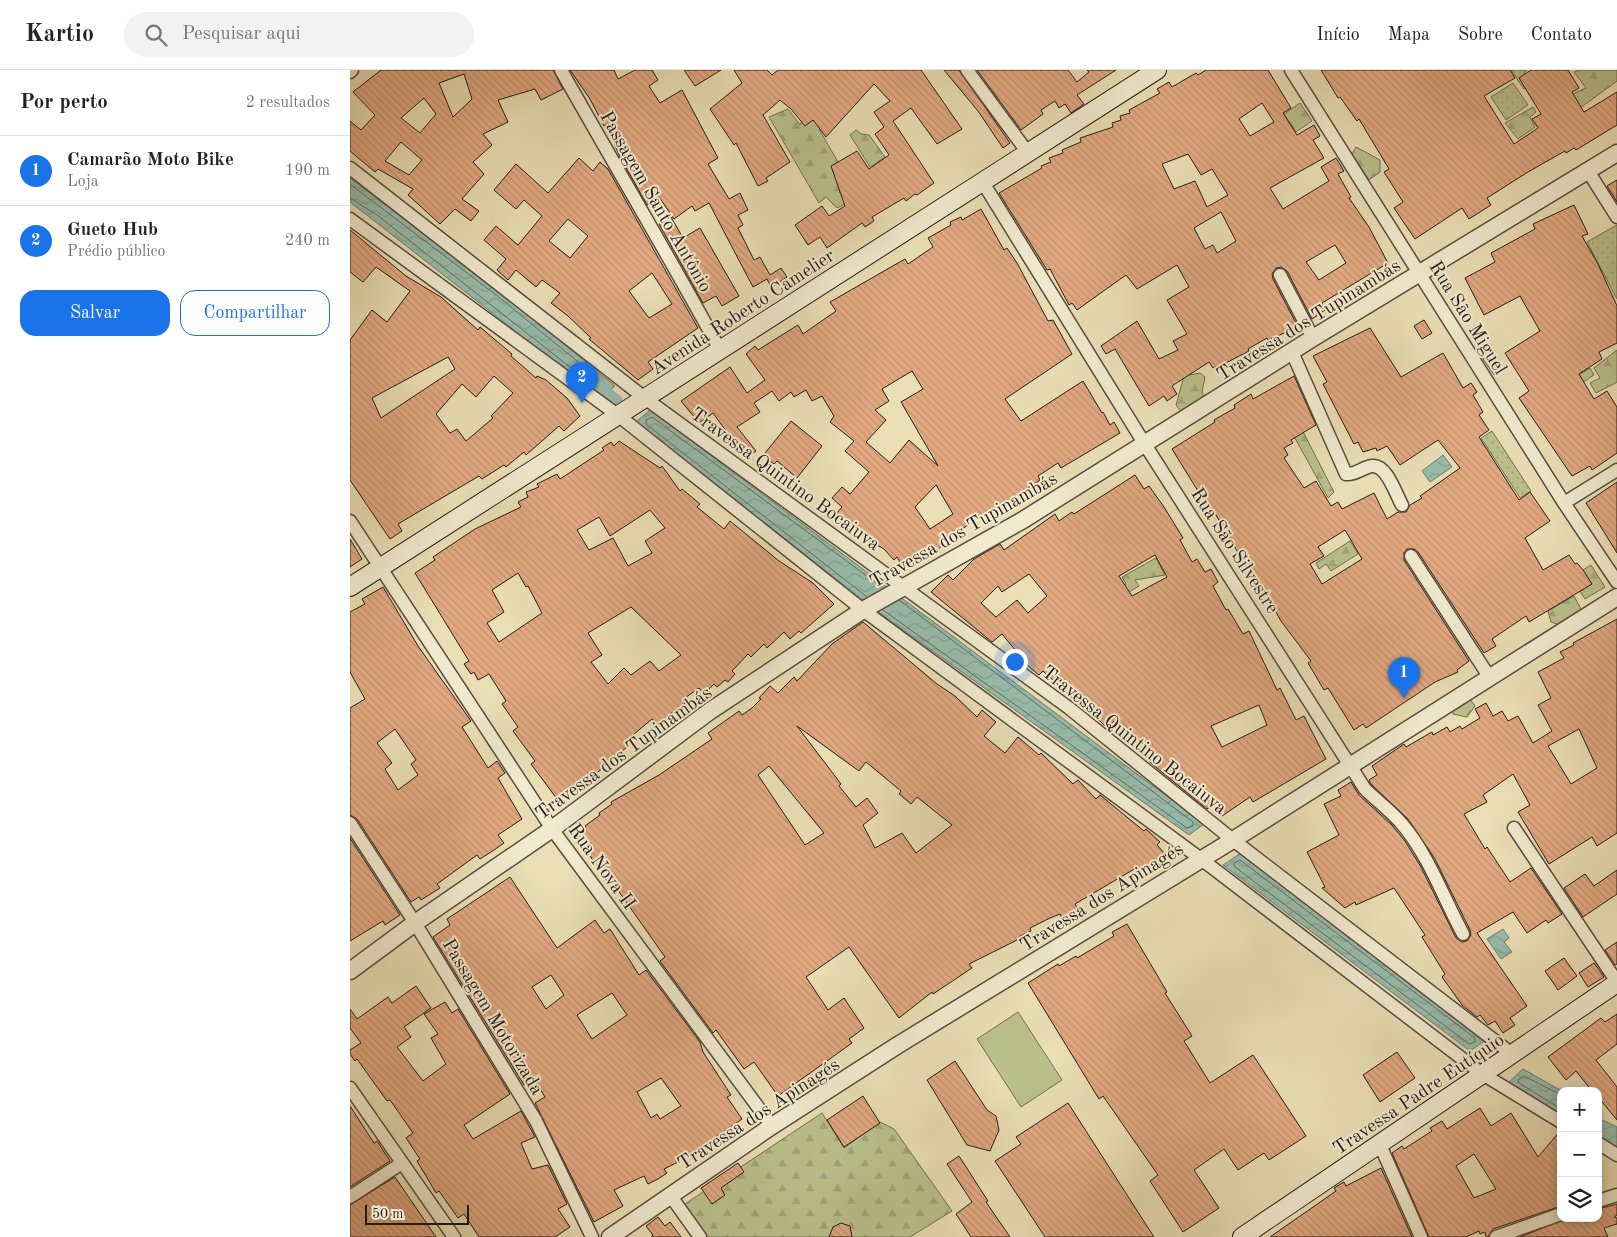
<!DOCTYPE html>
<html lang="pt">
<head>
<meta charset="utf-8">
<style>
  body { margin:0; font-family:"Old Standard TT",serif; background:#f2f2f2; color:#222 }
  .controls { position:absolute; right:15px; bottom:15px; display:grid; overflow:hidden; border-radius:10px; box-shadow:0 2px 8px #0003 }
  .controls button { width:45px; height:45px; display:grid; place-items:center; padding:0; border:0; border-bottom:1px solid #e0e0e0; background:#fff; color:#222; font:25px sans-serif }
  .scale { position:absolute; left:15px; bottom:12px; width:104px; box-sizing:border-box; padding-left:5px; border:2px solid #271b16; border-top:0; font-size:14px; line-height:18px; white-space:nowrap; color:#271b16; -webkit-text-stroke:4px #f1eacf; paint-order:stroke }
  .you { position:absolute; left:664px; top:591px; width:18px; height:18px; margin:-12px; border:4px solid #fff; border-radius:50%; background:#1a73e8; box-shadow:0 0 0 8px #1a73e833 }
  .badge { display:grid; place-items:center; width:32px; height:32px; border-radius:50%; background:#1a73e8; color:#fff; font-size:16px; font-weight:700 }
  .pin { position:absolute; translate:-50% -41px; filter:drop-shadow(0 1px 2px #0008) }
  .pin::after { content:''; position:absolute; top:26px; width:18px; height:15px; background:inherit; clip-path:polygon(0 0,100% 0,50% 100%) }
  .list { margin:0; padding:0; list-style:none }
  h2 { display:flex; justify-content:space-between; align-items:center; height:65px; margin:0; padding:0 20px; font-size:21px }
  h2 small { font-size:16px; font-weight:400; color:#767676 }
  .list li { display:grid; grid-template-columns:32px 1fr auto; gap:15px; align-items:center; box-sizing:border-box; height:70px; padding:0 20px; border-top:1px solid #e0e0e0 }
  .list b { display:block; font-size:19px; white-space:nowrap }
  .list p { margin:0; font-size:16px; white-space:nowrap; color:#767676 }
  .list em { font-size:16px; font-style:normal; color:#767676 }
  .actions { display:flex; gap:10px; padding:15px 20px }
  .actions a { flex:1; padding:11px 0; border:1px solid #1a73e8; border-radius:15px; text-align:center; font-size:18px; color:#1a73e8 }
  .actions .main { background:#1a73e8; color:#fff }
  .icon { flex:none; width:28px; height:28px; fill:none; stroke:currentColor; stroke-width:2; stroke-linecap:round; stroke-linejoin:round }
  .map { position:relative; flex:none; width:1267px; height:1167px; overflow:hidden }
  header { display:flex; align-items:center; gap:30px; box-sizing:border-box; height:70px; padding:0 25px; background:#fff; border-bottom:1px solid #e0e0e0 }
  header strong { font-size:24px }
  nav { display:flex; gap:28px; margin-inline-start:auto; font-size:18px }
  .search { width:350px; height:45px; background:#f2f2f2; display:flex; align-items:center; gap:12px; box-sizing:border-box; padding:0 18px; border-radius:28px; color:#767676; font-size:19px }
  main { display:flex }
  aside { flex:1; background:#fff }
  .map>svg:first-child { display:block }
</style>
</head>
<body>
<header>
<strong>Kartio</strong>
<div class="search"><svg class="icon" aria-label="search" viewBox="0 0 24 24"><circle cx="10" cy="10" r="6"/><path d="M15 15l6 6"/></svg>Pesquisar aqui</div>
<nav><a>Início</a><a>Mapa</a><a>Sobre</a><a>Contato</a></nav>
</header>
<main>
<aside>
<h2>Por perto<small>2 resultados</small></h2>
<ul class="list">
<li><span class="badge">1</span><div><b>Camarão Moto Bike</b><p>Loja</p></div><em>190 m</em></li>
<li><span class="badge">2</span><div><b>Gueto Hub</b><p>Prédio público</p></div><em>240 m</em></li>
</ul>
<div class="actions"><a class="main">Salvar</a><a>Compartilhar</a></div>
</aside>
<div class="map">
<svg width="1267" height="1167" viewBox="0 0 1267 1167">
  <defs>
    <pattern id="grass-dots" width="8" height="8" patternUnits="userSpaceOnUse" patternTransform="scale(1.25)"><rect width="8" height="8" fill="#bac08c"/><path d="M2 2h.1M6 6h.1" fill="none" stroke="#a0a478" stroke-width="1.8" stroke-linecap="round"/></pattern>
    <pattern id="forest-firs" width="22" height="20" patternUnits="userSpaceOnUse" patternTransform="scale(1.25)"><rect width="22" height="20" fill="#bac08c"/><path d="M5 1l3.5 6h-7zM16 11l3.5 6h-7z" fill="#a0a478"/></pattern>
    <pattern id="water-waves" width="16" height="10" patternUnits="userSpaceOnUse" patternTransform="scale(1.25)"><rect width="16" height="10" fill="#98bcac"/><path d="M0 5q4-4 8 0t8 0" fill="none" stroke="#83a193"/></pattern>
    <pattern id="building-back-hatch" width="6" height="6" patternUnits="userSpaceOnUse" patternTransform="scale(1.25)"><rect width="6" height="6" fill="#e2a981"/><path d="M-1 5l2 2M0 0l6 6M5-1l2 2" fill="none" stroke="#c2916f"/></pattern>
  </defs>
  <rect width="100%" height="100%" fill="#eadeb5"/>
  <filter id="stains"><feTurbulence type="fractalNoise" baseFrequency=".004" numOctaves="4"/><feColorMatrix values="0 0 0 0 .2 0 0 0 0 .09 0 0 0 0 .02 0 0 0 .5 -.17"/></filter>
  <radialGradient id="worn" r=".72"><stop offset=".6" stop-color="#630" stop-opacity="0"/><stop offset="1" stop-color="#630" stop-opacity=".3"/></radialGradient>
  <!-- grass -->
  <path fill="url(#grass-dots)" stroke="#706e51" d="M1163,13L1178,35L1156,50L1141,27Z
    M1267,155V229L1237,172Z
    M1142,361L1181,421L1170,428L1131,368Z"/>
  <!-- forest -->
  <path fill="url(#forest-firs)" stroke="#706e51" d="M1161,0H1177L1174,2L1182,15L1174,19Z
    M1230,0H1267V11L1226,41L1218,26L1236,18L1224,2Z
    M950,33L962,51L946,62L934,44Z
    M1183,37L1186,42L1180,47L1185,57L1168,69L1155,53Z
    M438,39L450,55L457,42L479,54L469,59L500,113L489,122L499,132L487,138L476,127L469,133L419,47Z
    M506,60L511,64L519,65L535,87L520,97L500,65Z
    M1006,77L1030,90V102L1019,110L1002,84Z
    M1267,280V312L1246,323L1240,313L1250,308L1244,298Z
    M1138,285L1149,302L1144,305L1133,289Z
    M1240,298L1244,305L1217,323L1212,315Z
    M850,303L855,307L852,322L855,329L832,343L826,335L834,306Z
    M919,321L948,352L984,422L978,428Z
    M1000,471L1008,484L981,501L976,494L969,499L966,493Z
    M806,488L815,505L785,510L789,516L779,522L767,520L776,514L772,507Z
    M1241,495L1255,517L1235,529L1230,521L1242,514L1233,500Z
    M1224,526L1232,541L1209,555L1201,552L1198,541Z
    M1119,628L1125,636L1117,647L1103,644L1102,635Z
    M472,1043L494,1078L530,1052L544,1059L602,1141L560,1167H355L332,1136Z"/>
  <!-- garden -->
  <path fill="#bac08c" stroke="#706e51" d="M668,942L712,1010L671,1037L627,969Z"/>
  <!-- water -->
  <path fill="url(#water-waves)" stroke="#6b7c70" d="M0,108L153,224L265,316L251,328L0,132Z
    M300,340L854,754L839,765L527,541L286,352Z
    M1093,385L1102,397L1080,412L1072,401Z
    M891,783L1136,970L1120,981L873,795Z
    M1153,859L1159,868L1154,872L1162,882L1151,889L1137,869Z
    M1173,999L1212,1021L1211,1045L1159,1012Z
    M1248,1048L1267,1057V1077L1248,1066Z"/>
  <g fill="none" stroke-linecap="round" stroke-linejoin="round">
    <!-- shore -->
    <path stroke="#606c61" stroke-width="1" d="M0,114L150,228L255,314V317L249,320L27,145L0,128
      M517,527L296,354V350L302,347L533,518
      M533,540L837,758L843,756V752L549,530
      M890,790L1125,968V972L1119,974L885,797L884,794Z
      M1211,1025L1174,1006L1168,1010L1169,1013L1211,1039"/>
    <!-- canal -->
    <path stroke="#98bcac" stroke-width="15" d="M240,311L266,332"/>
  </g>
  <!-- building -->
  <path fill="url(#building-back-hatch)" stroke="#271b16" fill-rule="evenodd" d="M31,0H203L213,19L191,30L185,19L148,30L158,52L133,64L142,75L123,92L134,104L112,129L129,141L121,151L105,139L90,154L58,125L63,119L28,99L25,102L0,81V51L11,60L25,45L3,22ZM114,4L122,29L103,47L89,13ZM74,28L86,44L70,63L51,48ZM51,72L72,90L59,105L35,91Z
    M220,0H264L268,9L285,0H302L308,10L299,16L310,33L332,20L368,88L358,94L379,129L390,123L398,140L388,145L393,155L388,158L404,190L410,187L420,205L431,198L437,207L421,217L417,209L403,217L359,133L345,141L342,136L324,149L309,127L297,135L270,87L256,55L254,56L240,29Z
    M334,0H371L345,16Z
    M384,0H417L422,5L428,0H571L612,59L587,74L561,38L543,51L584,113L567,125L565,124L556,131L554,128L522,147L524,151L515,157L512,153L477,178L470,167L458,175L445,155L472,136L479,146L495,136L481,96L507,81L519,99L539,85L525,64L534,57L524,42L540,31L524,14L476,67L463,50L455,56L441,39L430,30L413,45L440,92L416,108L418,111L408,116L386,73L384,75L360,39L392,13Z
    M594,0H609L660,73L653,78L628,41Z
    M627,0H718L727,12L739,2L737,0H766L727,25L734,34L721,43L715,34L709,38L705,31L691,40L693,44L671,60Z
    M856,0H918L941,38L933,43L947,65L964,55L970,66L963,70L974,88L920,118L933,139L979,111L971,97L986,88L994,101L988,104L1001,127L999,128L1019,157L1038,193L972,233L975,240L962,249L937,201L931,197L926,198L922,204L923,209L948,257L918,270L917,268L898,279L899,281L868,297L867,296L863,298L859,292L822,316L827,324L817,331L814,326L799,336L765,279L756,284L751,276L787,251L809,289L828,280L823,271L837,264L817,230L839,217L827,195L787,219L776,205L727,240L722,233L719,235L700,199L697,200L649,123L692,98L691,96L701,92L699,88L713,83L712,80L731,72L730,68L763,57L762,53L771,50L770,46L780,43L779,40L810,23L807,19L819,12L822,17L846,3L848,5ZM912,33L924,52L900,66L889,49ZM838,84L851,105L862,99L878,125L857,137L845,111L824,119L812,94ZM871,142L886,171L867,183L863,175L855,179L844,158ZM985,175L996,193L969,210L956,192Z
    M971,0H1160L1165,8L1134,26L1164,74L1188,58L1182,49L1191,44L1169,8L1181,0H1218L1229,18L1222,22L1234,42L1267,22V55L1226,80L1224,78L1216,83L1215,81L1178,102L1137,128L1141,135L1119,149L1112,138L1065,169L1044,138L1053,132L1034,102L1039,99L1009,49L1007,51L990,27L988,28Z
    M229,88L243,101L250,92L258,99L348,258L298,292L303,299L288,310L239,269L241,268L218,246L201,233L210,223L192,210L186,217L166,200L158,210L147,200L156,189L134,170L146,156L168,175L192,146L174,130L166,139L144,120L166,94L198,123ZM218,149L238,166L220,188L199,171ZM302,203L322,234L299,248L279,221Z
    M1267,110V132L1257,116Z
    M1224,135L1238,164L1232,166L1248,194L1267,236V273L1249,282L1252,289L1229,304L1244,329L1257,321L1267,337V383L1242,400L1240,396L1222,406L1169,328L1179,321L1155,283L1190,261L1170,226L1134,245L1115,208L1145,192L1141,183L1185,159L1183,154Z
    M631,139L654,180L657,178L667,193L698,251L703,250L722,284L655,329L671,351L733,311L752,343L753,342L760,355L764,352L770,363L711,398L708,393L688,406L690,410L675,420L678,424L645,443L643,439L620,453L588,479L553,498L547,487L544,490L534,479L518,470L486,444L492,437L482,428L492,417L500,424L519,402L495,381L504,371L480,352L484,346L472,326L462,331L456,320L444,327L441,322L429,331L422,321L404,333L410,342L387,357L406,381L397,387L389,379L363,343L349,353L331,331L380,297L397,323L415,310L396,284L405,276L408,280L448,255L453,264L486,241L480,232L555,189L558,194L583,177L578,168L601,155L600,152L611,147L612,150ZM562,301L573,319L551,332L588,396L559,370L540,393L516,372L536,350L525,340L539,331L532,319ZM586,415L603,444L580,459L565,437Z
    M321,147L333,168L350,158L389,226L372,236L366,226L353,233L309,154Z
    M0,160L56,206L91,227L128,260L130,257L162,284L161,286L186,308L187,306L196,310L217,328L230,346L214,361L209,356L176,385L174,382L156,397L154,395L132,409L129,406L48,454L52,461L40,469L0,410V270L22,240L37,252L60,221L26,197L13,212L0,202ZM98,287L105,299L31,348L22,328ZM144,306L163,323L141,346L143,348L116,371L107,359L100,363L86,344L112,314L126,327Z
    M1074,250L1082,263L1072,269L1064,256Z
    M1020,258L1051,307L1093,283L1113,318L1121,313L1127,322L1123,325L1133,342L1129,345L1139,360L1129,367L1169,430L1180,422L1200,451L1175,468L1193,500L1219,485L1225,494L1227,493L1233,500L1242,514L1179,552L1176,546L1142,569L1146,576L1134,583L1068,482L1064,479H1057L1054,483V490L1119,591L1107,600L1108,602L1085,612L1016,658L1013,654L1004,660L978,618L974,620L958,593L961,591L931,551L910,514L907,515L863,440L861,442L822,379L865,352L864,350L885,338L884,335L901,324L903,329L944,306L966,355L941,370L943,373L934,378L938,385L934,388L954,418L966,411L981,436L988,432L992,439L1024,423L1037,449L1048,442H1056L1060,435L1072,428L1070,426L1110,398L1088,370L1050,395L1037,376L1027,381L1026,378L1013,382L1008,372L1004,374L973,314L977,312L963,286ZM995,460L1012,489L972,514L960,494L974,486L968,477Z
    M441,351L472,376L447,408L427,391L424,394L415,387V383Z
    M269,371L310,398L312,396L330,421L332,419L350,434L347,437L374,459L380,451L429,491L463,513L484,534L451,563L449,561L440,569L434,562L417,578L414,574L401,587L398,584L382,601L385,604L378,612L375,610L367,617L364,614L354,624L349,618L332,630L335,634L317,646L319,648L309,657L302,649L277,670L280,674L265,688L210,733L181,694L185,691L163,661L168,657L152,634L156,631L139,604L128,610L124,602L121,604L114,594L119,591L65,503L85,490L83,487L125,459L171,437L168,432L178,427L176,422L189,417L187,414L207,404L210,409L254,380L252,378L261,372L264,376ZM300,440L315,458L295,471L302,483L278,496L263,468L239,480L227,460L249,447L260,466ZM168,503L176,517L178,516L192,543L149,572L137,553L154,542L142,520ZM281,537L331,585L309,601L300,591L281,605L274,598L258,614L241,592L252,585L238,563Z
    M785,405L794,419L799,416L814,437L833,468L830,470L842,492L847,489L855,502L861,499L868,512L863,516L876,540L878,539L893,564L899,561L927,620L930,618L946,650L954,646L976,689L903,732L900,727L872,746L864,734L857,739L802,694L764,651L757,658L729,630L727,632L693,601L689,605L678,596L669,588L670,586L652,564L642,572L581,522L598,505L603,510L624,489L650,474L654,480L705,444L709,451L722,442L724,444ZM805,485L817,507L782,526L769,506ZM679,504L697,526L678,543L667,530L646,547L631,533L648,516L652,522ZM909,635L917,655L872,677L861,656Z
    M1267,412V483L1236,433Z
    M0,469L12,489L0,497Z
    M33,517L68,576L121,651L112,657L138,698L147,691L155,703L148,708L172,749L148,765L154,773L144,780L130,789L127,785L87,814L90,818L71,830L69,827L61,832L7,749L0,745V638L15,629L0,602V542L15,534L12,529ZM45,659L66,690L61,694L68,705L48,720L35,699L42,693L27,673Z
    M1267,549V763L1247,776L1242,767L1199,794L1168,742L1180,735L1163,704L1133,725L1137,732L1114,744L1135,779L1137,777L1160,812L1181,798L1212,844L1198,853L1196,850L1177,863L1163,842L1127,863L1177,936L1160,948L1165,955L1153,963L1145,951L1138,955L1130,945L1127,947L1112,935L1092,907L1095,904L1072,867L1075,865L1044,818L1006,835L1005,832L995,838L972,818L975,817L957,782L989,765L974,734L991,726L988,720L1001,712L1009,725L1042,755L1055,771L1071,797L1106,868L1112,872L1117,871L1121,865L1120,860L1085,789L1058,749L1021,714L1019,710L1027,705L1022,696L1054,674L1056,677L1082,662L1083,665L1097,657L1100,662L1110,656L1112,659L1130,648L1125,639L1136,633L1143,646L1152,641L1158,651L1168,646L1183,673L1202,661L1188,635L1201,628L1188,602L1214,588L1210,582L1224,575L1223,573ZM1229,659L1247,698L1221,714L1198,676Z
    M513,552L587,614L605,626L627,647L632,640L646,652L634,666L655,683L668,667L689,685L691,683L723,714L728,710L746,729L750,725L794,761L796,759L810,772L807,775L817,786L788,801L786,798L725,834L729,841L713,850L710,844L700,848L680,858L681,861L670,866L671,868L619,894L622,898L583,924L582,922L549,948L499,877L456,907L478,940L494,928L514,958L499,969L502,973L428,1026L404,992L394,999L366,960L363,963L310,891L315,887L265,816L256,810L226,765L236,758L235,756L250,745L249,743L262,734L261,732L309,705L362,669L358,663L389,641L392,645L402,638L411,629L409,628L420,616L428,623L444,607L447,611L482,574ZM447,656L509,701L516,692L551,721L549,724L561,734L567,727L602,755L566,783L552,763L525,778L513,755L528,743L517,728L506,737L489,716L491,714ZM419,696L474,763L455,775L408,705Z
    M0,768L50,845L35,855L33,851L0,871Z
    M1267,800V824L1233,847L1214,818L1235,804L1244,816Z
    M160,807L207,878L245,850L254,863L260,859L289,905L296,900L350,972L353,982L381,1025L377,1027L392,1049L332,1090L314,1099L317,1103L308,1109L298,1114L294,1106L264,1120L273,1136L244,1152L185,1033L195,1027L184,1009L174,1015L83,867L100,855L97,849ZM201,905L214,925L196,939L182,917ZM262,923L277,945L242,969L227,945ZM311,1008L331,1036L310,1049L307,1044L301,1048L287,1022Z
    M777,854L817,922L815,923L842,966L834,971L860,1013L903,985L956,1066L919,1090L914,1083L888,1100L874,1079L844,1100L869,1138L833,1162L800,1111L808,1105L753,1026L749,1029L678,913L708,894L709,896L726,886L727,888L764,866L762,862Z
    M1267,872V894L1265,895L1255,880Z
    M1214,888L1227,906L1208,920L1195,901Z
    M1244,893L1254,907L1238,917L1229,903Z
    M66,916L81,938L54,957L61,967L47,977L73,1011L96,994L81,968L88,964L74,944L95,932L102,943L108,939L160,1024L114,1055L123,1069L171,1041L185,1067L171,1073L182,1099L198,1095L217,1134L208,1139L220,1157L205,1167H129L114,1144L108,1148L89,1121L86,1123L67,1091L70,1089L56,1068L63,1063L40,1030L37,1031L7,989L5,991L0,984V980L11,973L0,958V939L7,949L38,927L42,933Z
    M1267,944V974L1246,990L1267,1017V1050L1248,1027V1021H1242L1226,1001L1216,1010L1198,987L1251,948L1255,952Z
    M1047,982L1065,1008L1030,1032L1013,1005Z
    M605,991L637,1040L646,1046L649,1060L640,1081L617,1075L577,1010Z
    M513,1026L530,1053L494,1077L477,1050Z
    M718,1033L804,1167H695L645,1091L671,1074L666,1067Z
    M0,1036L24,1073L27,1071L40,1091L0,1117Z
    M1130,1038L1141,1056L1161,1043L1188,1087L1211,1060V1136L1143,1159L1138,1167H1136L1135,1162L1130,1164L1129,1161L1116,1167H1079L1042,1083L1052,1076L1054,1079L1082,1061L1080,1058L1092,1051L1097,1059ZM1124,1084L1146,1119L1124,1128L1106,1096Z
    M609,1086L638,1131L636,1132L660,1167H621L606,1144L622,1132L597,1094Z
    M388,1093L394,1102L371,1118L375,1125L362,1134L351,1118Z
    M1031,1098L1062,1167H920L986,1121L984,1118L994,1112L996,1116Z
    M45,1107L86,1167H0V1135Z
    M1267,1134V1145L1264,1147L1267,1148V1154L1254,1158L1258,1167H1170L1218,1148H1248V1139Z
    M308,1147L315,1156L320,1152L331,1167H301L303,1165L296,1156Z
    M491,1153L500,1156L502,1167H479L483,1157Z"/>
  <g fill="none" stroke-linecap="round" stroke-linejoin="round">
    <defs>
      <path id="minor" d="M211,0C264,94 319,186 370,280
        M617,0L678,83
        M941,0L1214,433L1267,512
        M0,2L2,0
        M0,98L296,329L719,638L883,770L1162,984
        M1238,101L1267,147
        M632,111L794,373L1015,719C1027,731 1041,741 1052,754C1079,786 1093,827 1113,864
        M0,149L269,346L513,540L851,789L1131,1003L1211,1052
        M930,205L963,268
        M942,282L996,404C1006,405 1013,397 1022,396C1037,394 1046,425 1052,435
        M1214,433L1267,400
        M0,451L202,759L422,1056
        M1061,486L1140,608
        M0,753L65,853L186,1051L242,1167
        M1164,758L1267,912
        M0,1018L104,1167
        M1248,1073L1267,1085
        M1030,1075L1071,1167
        M320,1125L350,1167
        M0,1127L52,1093
        M1248,1131L1267,1125
        M1146,1167L1211,1144"/>
      <path id="tertiary" d="M0,901L65,853L202,759L360,641L513,540L673,450L963,268L1267,83
        M260,1167L422,1056L548,975L883,770L1267,527"/>
      <path id="secondary" d="M0,517L807,0
        M892,1167L1267,913"/>
    </defs>
    <!-- minor casing -->
    <use href="#minor" stroke="#584c3e" stroke-width="15"/>
    <!-- tertiary casing -->
    <use href="#tertiary" stroke="#584c3e" stroke-width="19"/>
    <!-- secondary casing -->
    <use href="#secondary" stroke="#271b16" stroke-width="20"/>
    <!-- minor -->
    <use href="#minor" stroke="#f1eacf" stroke-width="12"/>
    <!-- tertiary -->
    <use href="#tertiary" stroke="#f1eacf" stroke-width="16"/>
    <!-- secondary -->
    <use href="#secondary" stroke="#f1eacf" stroke-width="18"/>
  </g>
  <g text-anchor="middle" stroke-width="4" stroke-linejoin="round" paint-order="stroke">
    <!-- street labels -->
    <g font-size="19" fill="#271b16" stroke="#f1eacf">
      <text transform="translate(307 131) rotate(60)" y="7">Passagem Santo Antônio</text>
      <text transform="translate(392 241) rotate(-33)" y="7">Avenida Roberto Camelier</text>
      <text transform="translate(1119 247) rotate(58)" y="7">Rua São Miguel</text>
      <text transform="translate(958 249) rotate(-32)" y="7">Travessa dos Tupinambás</text>
      <text transform="translate(436 408) rotate(36)" y="7">Travessa Quintino Bocaiuva</text>
      <text transform="translate(613 459) rotate(-30)" y="7">Travessa dos Tupinambás</text>
      <text transform="translate(886 480) rotate(57)" y="7">Rua São Silvestre</text>
      <text transform="translate(785 669) rotate(38)" y="7">Travessa Quintino Bocaiuva</text>
      <text transform="translate(273 682) rotate(-36)" y="7">Travessa dos Tupinambás</text>
      <text transform="translate(253 796) rotate(54)" y="7">Rua Nova II</text>
      <text transform="translate(751 826) rotate(-32)" y="7">Travessa dos Apinagés</text>
      <text transform="translate(144 946) rotate(59)" y="7">Passagem Motorizada</text>
      <text transform="translate(1068 1023) rotate(-34)" y="7">Travessa Padre Eutíquio</text>
      <text transform="translate(408 1043) rotate(-33)" y="7">Travessa dos Apinagés</text>
    </g>
  </g>
  <rect width="100%" height="100%" filter="url(#stains)"/>
  <rect width="100%" height="100%" fill="url(#worn)"/>
</svg>
<div class="controls">
<button>+</button>
<button>−</button>
<button><svg class="icon" aria-label="layers" viewBox="0 0 24 24"><path d="M12 4l9 5-9 5-9-5zM3 14l9 5 9-5"/></svg></button>
</div>
<div class="scale">50 m</div>
<div class="you"></div>
<div class="pin badge" style="left:1054px;top:628px">1</div>
<div class="pin badge" style="left:232px;top:333px">2</div>
</div>
</main>
</body>
</html>
